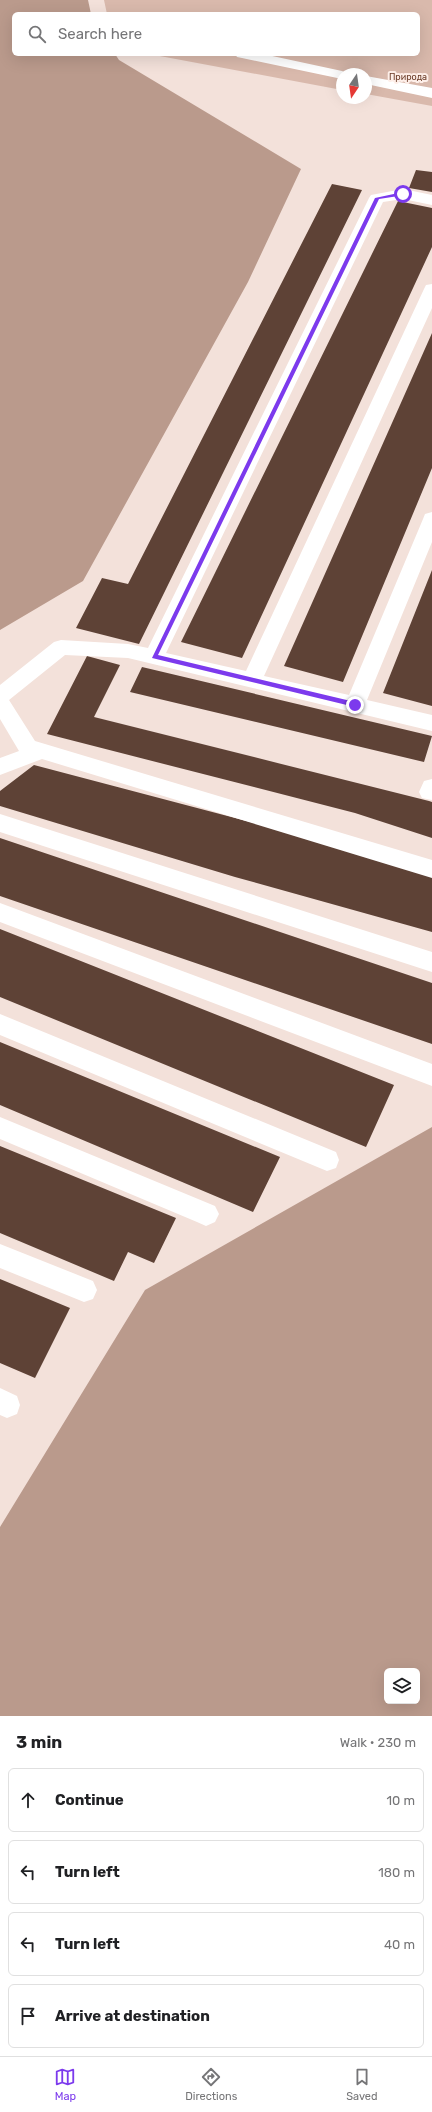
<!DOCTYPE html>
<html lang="en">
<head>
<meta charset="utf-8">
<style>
  body { margin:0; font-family:Rubik,sans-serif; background:#f6f6f6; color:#202124 }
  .controls { position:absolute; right:12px; bottom:12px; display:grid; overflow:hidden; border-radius:6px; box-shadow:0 4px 16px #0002 }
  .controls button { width:36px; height:36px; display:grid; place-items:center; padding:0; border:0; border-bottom:1px solid #e0e0e0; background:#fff; color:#202124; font:20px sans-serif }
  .compass { position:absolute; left:336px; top:68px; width:36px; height:36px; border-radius:50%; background:#fff; box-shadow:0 4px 16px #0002; rotate:193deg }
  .stop { position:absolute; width:12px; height:12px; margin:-9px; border:3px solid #7c3aed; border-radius:50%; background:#fff }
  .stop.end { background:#7c3aed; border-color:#fff; box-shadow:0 1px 4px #0008 }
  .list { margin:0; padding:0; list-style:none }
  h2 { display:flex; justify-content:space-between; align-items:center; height:52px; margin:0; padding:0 16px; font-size:17px }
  h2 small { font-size:13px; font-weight:400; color:#757577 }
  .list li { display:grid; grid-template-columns:26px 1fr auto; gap:12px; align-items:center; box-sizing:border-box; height:64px; margin:0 8px 8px; padding:0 8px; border:1px solid #e0e0e0; border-radius:6px }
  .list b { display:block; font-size:15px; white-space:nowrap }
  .list em { font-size:13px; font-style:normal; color:#757577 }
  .icon { flex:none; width:22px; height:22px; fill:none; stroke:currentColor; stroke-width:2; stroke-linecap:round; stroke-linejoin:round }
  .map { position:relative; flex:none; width:432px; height:1716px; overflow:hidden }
  .search { position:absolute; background:#fff; box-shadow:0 4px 16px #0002; left:12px; right:12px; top:12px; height:44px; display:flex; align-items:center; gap:10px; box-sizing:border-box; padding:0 14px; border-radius:6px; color:#757577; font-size:15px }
  .sheet { height:340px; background:#fff }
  nav { display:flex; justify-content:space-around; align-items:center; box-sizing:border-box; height:56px; border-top:1px solid #e0e0e0; background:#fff; font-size:11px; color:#757577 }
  nav a { display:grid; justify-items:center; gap:2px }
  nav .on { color:#7c3aed }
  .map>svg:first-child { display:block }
</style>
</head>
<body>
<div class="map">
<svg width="432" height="1716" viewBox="0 0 432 1716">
  <rect width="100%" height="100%" fill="#f3e1da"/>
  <!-- green -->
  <path fill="#d9b9ac" d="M104,0H432V106L366,94V74H342V90L149,54H418V14H107Z"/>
  <!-- forest -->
  <path fill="#ba9a8c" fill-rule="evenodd" d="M0,0H88L91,14H14V54H115L119,60L301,169L248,282L83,581L0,630Z
    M432,1127V1716H0V1527L145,1290ZM387,1671H417V1701H387Z"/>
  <!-- building -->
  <path fill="#5e4236" d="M416,170L432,172V192L409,188Z
    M332,184L362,190L139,644L76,628L102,578L128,584Z
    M398,201L432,208V247L242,658L181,642Z
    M432,333V468L343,682L284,666Z
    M432,570V706L383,693Z
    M87,656L120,665L94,717L429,801L432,802V838L355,813L47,734Z
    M142,667L432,736L424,762L130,692Z
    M34,765L432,870V932L235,877L0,806V791Z
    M0,838L432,983V1044L0,896Z
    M0,929L394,1085L366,1147L0,997Z
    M0,1042L280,1157L253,1212L0,1105Z
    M0,1146L176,1218L154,1263L128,1252L114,1281L0,1233Z
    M0,1279L70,1308L35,1378L0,1363Z"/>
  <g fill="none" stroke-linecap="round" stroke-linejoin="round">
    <!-- minor -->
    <path fill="#fff" fill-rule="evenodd" d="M235,54H263L342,71L349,74H342V79L242,58L237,57Z
      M366,76L432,88V98L366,84Z
      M403,189L432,195V205L403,199L383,202L166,653L246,671L424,289L426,285L432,284V308L264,676L349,695L423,519L425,514L432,512V542L367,700L432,715V731L128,658L65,655L9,700L35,741L432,860V878L42,759L0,775V758L19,751L0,719V685L54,642L61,640L128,644L148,648L369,198L371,195Z
      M432,779V800L422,798L419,792L424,781Z
      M0,814L432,952V972L0,832Z
      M0,903L432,1064V1086L0,922Z
      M0,1014L336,1152L339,1160L336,1168L327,1171L0,1035Z
      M0,1117L215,1206L219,1214L215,1222L206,1226L197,1222L0,1139Z
      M0,1244L93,1281L97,1290L93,1299L84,1302L0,1268Z
      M0,1388L17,1396L20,1405L17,1414L7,1418L0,1415Z"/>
  </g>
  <!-- route -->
  <path fill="#7c3aed" d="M403,192L405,195L379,199L158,655L355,702L358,705L355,707L152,658L375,198Z"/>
  <g text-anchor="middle" stroke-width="4" stroke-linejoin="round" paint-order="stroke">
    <!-- far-park labels -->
    <g font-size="9" fill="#693a26" stroke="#feefe9">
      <text x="408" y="80">Природа</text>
    </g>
  </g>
</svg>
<div class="controls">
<button><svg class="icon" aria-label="layers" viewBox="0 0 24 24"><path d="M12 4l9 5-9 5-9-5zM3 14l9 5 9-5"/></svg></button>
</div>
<svg class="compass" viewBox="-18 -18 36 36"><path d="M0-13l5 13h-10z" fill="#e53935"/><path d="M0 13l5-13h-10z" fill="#757577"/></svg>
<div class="stop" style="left:403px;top:194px"></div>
<div class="stop end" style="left:355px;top:705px"></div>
<div class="search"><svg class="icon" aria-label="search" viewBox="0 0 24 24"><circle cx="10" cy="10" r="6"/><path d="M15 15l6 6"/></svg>Search here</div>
</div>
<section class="sheet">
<h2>3 min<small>Walk · 230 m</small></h2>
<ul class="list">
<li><svg class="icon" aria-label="ahead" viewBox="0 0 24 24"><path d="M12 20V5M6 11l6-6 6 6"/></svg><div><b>Continue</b></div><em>10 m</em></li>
<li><svg class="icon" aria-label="left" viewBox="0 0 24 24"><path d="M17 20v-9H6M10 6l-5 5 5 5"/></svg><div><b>Turn left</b></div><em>180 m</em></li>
<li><svg class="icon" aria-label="left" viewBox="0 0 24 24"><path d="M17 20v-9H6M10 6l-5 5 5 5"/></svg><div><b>Turn left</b></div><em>40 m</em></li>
<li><svg class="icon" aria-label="arrive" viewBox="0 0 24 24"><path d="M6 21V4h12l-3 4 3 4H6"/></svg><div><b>Arrive at destination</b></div></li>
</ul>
</section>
<nav>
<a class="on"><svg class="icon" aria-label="map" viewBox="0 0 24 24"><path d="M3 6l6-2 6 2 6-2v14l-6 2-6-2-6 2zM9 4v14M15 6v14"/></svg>Map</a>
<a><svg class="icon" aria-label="directions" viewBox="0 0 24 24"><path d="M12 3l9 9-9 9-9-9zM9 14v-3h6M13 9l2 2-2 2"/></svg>Directions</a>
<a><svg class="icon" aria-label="saved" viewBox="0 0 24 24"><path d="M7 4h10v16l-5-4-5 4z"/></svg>Saved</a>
</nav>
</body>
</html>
